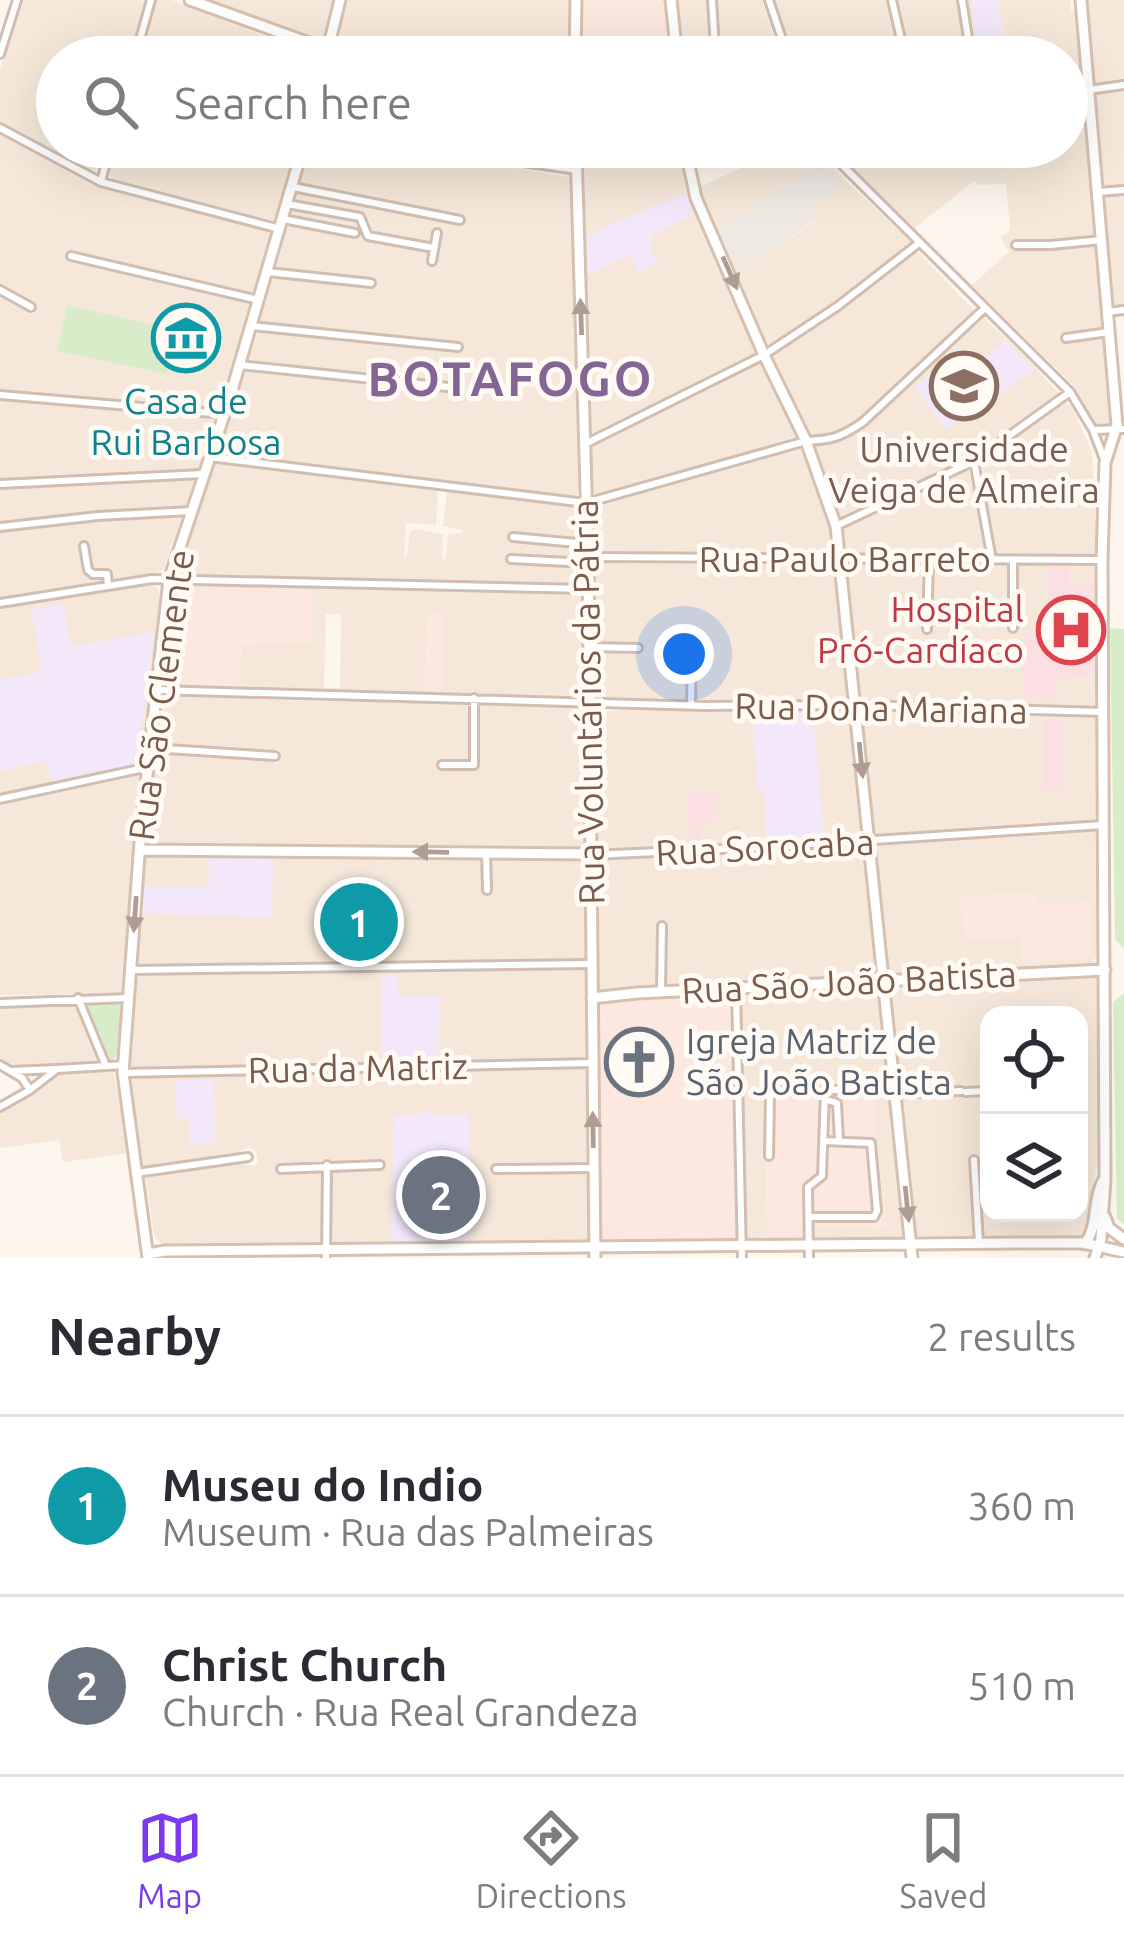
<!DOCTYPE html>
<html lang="en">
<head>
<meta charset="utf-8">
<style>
  body { margin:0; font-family:Ubuntu,sans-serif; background:#f7f7f7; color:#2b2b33 }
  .controls { position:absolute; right:36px; bottom:36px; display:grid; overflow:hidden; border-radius:24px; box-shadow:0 12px 48px #0002 }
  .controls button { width:108px; height:108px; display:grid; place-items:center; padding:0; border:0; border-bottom:3px solid #e1e1e2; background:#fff; color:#2b2b33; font:60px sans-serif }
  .you { position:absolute; left:684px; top:654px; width:42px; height:42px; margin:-30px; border:9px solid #fff; border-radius:50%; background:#1a73e8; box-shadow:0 0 0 18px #1a73e833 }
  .badge { display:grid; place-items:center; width:78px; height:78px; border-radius:50%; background:#7c3aed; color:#fff; font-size:39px; font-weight:700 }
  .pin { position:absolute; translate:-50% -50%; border:6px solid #fff; box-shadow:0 3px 12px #0006 }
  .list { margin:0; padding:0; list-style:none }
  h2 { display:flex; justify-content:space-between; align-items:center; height:156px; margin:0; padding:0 48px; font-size:51px }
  h2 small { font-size:39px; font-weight:400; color:#7c7c81 }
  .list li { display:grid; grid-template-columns:78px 1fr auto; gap:36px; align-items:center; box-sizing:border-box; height:180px; padding:0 48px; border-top:3px solid #e1e1e2 }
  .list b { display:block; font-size:45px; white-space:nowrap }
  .list p { margin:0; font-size:39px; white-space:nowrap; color:#7c7c81 }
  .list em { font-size:39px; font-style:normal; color:#7c7c81 }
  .icon { flex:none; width:66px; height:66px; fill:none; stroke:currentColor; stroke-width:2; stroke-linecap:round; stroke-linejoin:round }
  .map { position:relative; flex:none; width:1124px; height:1258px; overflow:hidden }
  .search { position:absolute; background:#fff; box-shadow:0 12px 48px #0002; left:36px; right:36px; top:36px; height:132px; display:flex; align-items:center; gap:30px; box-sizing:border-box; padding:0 42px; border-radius:66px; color:#7c7c81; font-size:45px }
  .sheet { height:516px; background:#fff }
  nav { display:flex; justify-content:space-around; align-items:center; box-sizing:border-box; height:168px; border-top:3px solid #e1e1e2; background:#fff; font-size:33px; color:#7c7c81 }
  nav a { display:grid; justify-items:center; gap:6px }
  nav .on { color:#7c3aed }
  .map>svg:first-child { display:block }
</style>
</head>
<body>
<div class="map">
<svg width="1124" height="1258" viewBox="0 0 1124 1258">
  <rect width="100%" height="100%" fill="#fdf6ec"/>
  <!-- residential -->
  <path fill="#f5e8da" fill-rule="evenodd" d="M21,0H146L130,57H57V147H104L96,170H91L0,122V69Z
    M156,0H172L318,57H141Z
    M206,0H334L322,41Z
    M346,0H570L569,57H370L336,44Z
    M676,0H708L713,49L714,0H762L780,57H682Z
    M773,0H888L901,57H792Z
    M895,0H959L969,57H908Z
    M964,0H1070L1071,11L1079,12L1085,87L1067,89V57H973Z
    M1086,0H1124V82L1098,85L1093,81Z
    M1124,89V187L1104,189L1101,186L1094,95L1098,92Z
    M1086,96L1110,393V425H1093L1072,384L831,147H1067V97ZM974,181L980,185L1006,184L1010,228L1007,234L1000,236L1009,252L972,285L915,228Z
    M0,135L91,184L94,178L276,229L259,300L253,299L220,408L0,390V297L33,314L38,305L0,284Z
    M117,147H297L278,217L274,221L114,181L110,174Z
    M309,147H389L570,177L574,213L573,301L575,303L579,490L577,496L572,498L218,453L258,331L459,350L460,346L418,341L416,338L260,322Z
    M589,147H642L671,150L680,156L687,189L698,220L758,354L591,438L585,206V153Z
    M690,147H698L695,153L699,187L787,147H815L847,182L909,240L911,245L829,307L766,347L695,187ZM840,188L808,208L816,221L739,273L719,228L760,202Z
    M1124,195V307L1113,308L1111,305L1102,200L1104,197Z
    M916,250L975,311L846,430L821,439L809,434L770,356L836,311Z
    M984,318L1026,357L1060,395L964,462L840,519L813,447L837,441L854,432Z
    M760,363L798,440L619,490L593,495L590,491L591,446Z
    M0,400L159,412L215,420L197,471L0,481Z
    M1064,403L1071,405L1092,452L1098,552L1093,555L995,554L981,461Z
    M801,449L805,452L828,514L832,554L596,553L591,550V511L596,503Z
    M215,462L438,490L436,525L406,523L404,557L407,556L410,533L414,529L443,534L442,559H446L448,534L462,533L463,530L443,526L447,491L577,506L580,509V582L529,585L179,575L177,572Z
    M968,470L977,497L986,555L844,553V528Z
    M176,478H192L194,481L164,568L160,572L0,599V487Z
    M834,563L849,700L752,702L595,698L592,566L595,564Z
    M851,563H924L925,631L930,630L931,616H1010L1012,635L1016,634V563L1095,564L1097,707L861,702L846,569Z
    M932,563H1010L1011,608H930Z
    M150,585L158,588L161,601L142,767L0,796V608Z
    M223,586L576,593L581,598L583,693L579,696L420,695L164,685L162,682L176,591L181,587ZM192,588L312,591L242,645L239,686L165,682L187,589ZM326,614H341L340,688H324ZM428,614H442L441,690L425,689Z
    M162,695L305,701L580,705L582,707L584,845L582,848L513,849L147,846L155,752L270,758L276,764L279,762L280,751L277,748L271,754L157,745Z
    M667,707L849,711L863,836L596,852L595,712Z
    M864,711L1094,717L1097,721V820L875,835L860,714Z
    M141,772L124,989L117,994L0,995V801Z
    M1095,831L1098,834V935L1095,964L889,975L874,845ZM1092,902L1088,955L1023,961L1022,938Z
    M864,846L878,974L876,976L631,988L605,993L598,990L597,860Z
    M146,854L583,858L586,958L584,961L141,966L137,962Z
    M583,968L587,972V1043L584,1059L161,1068L133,1069L131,1066L136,978L141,974Z
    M1097,977L1098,1156L1085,1236L983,1237L975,1158L969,1159L976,1236H916L892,988ZM989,1015H1079V1213H989Z
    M877,988L884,1024L904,1234L901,1238L748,1240L744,1237L739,999L744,994ZM871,1088L887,1228H813V1234L767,1235L766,1089Z
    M69,1004L78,1010L98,1057L97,1062L18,1067L2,1060L0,1057V1008Z
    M583,1067L588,1071L587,1163L491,1165L490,1173L586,1174L589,1178V1237L585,1241L166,1245L159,1242L154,1236L146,1178L237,1163L255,1166L258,1162L256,1152L249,1147L230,1157L144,1167L142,1165L130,1086L135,1078Z
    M74,1070H110L114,1073L128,1153L63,1162L59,1140L0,1148V1110L16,1103L47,1078Z"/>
  <!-- commercial -->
  <path fill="#fde8e0" d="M582,0H666L673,57H582Z
    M192,588L312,591L311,644L242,645L240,686L164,682L178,597L184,590Z
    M428,614H443L442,690H425Z
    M1037,891L1038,904L1092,902V954L1088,955V958L1023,962L1021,938L965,941L960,897Z
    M726,995L731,999L732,1006L736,1238L602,1241L598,1007L606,1001Z
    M872,1088L887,1229L814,1228V1234L767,1236L766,1089Z"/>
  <!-- industrial -->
  <path fill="#efe9e4" d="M820,168L841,188L809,208L816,220L739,273L718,228L759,202L758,199Z"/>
  <!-- education -->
  <path fill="#f3e8fa" d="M971,0H998L1004,38L977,43Z
    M685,192L694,214L651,236L654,242L649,246L658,262L639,273L629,254L588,275L587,236Z
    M1006,340L1035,370L946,429L915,388L958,347L977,366Z
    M63,604L71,646L155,632L136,766L52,784L46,761L0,771V679L42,672L31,608Z
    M813,714L824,836L767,840L764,789H757L752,715Z
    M208,856H274L271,918L143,913L144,887H209Z
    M382,975H398V996H440L438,1059L381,1061Z
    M175,1080H214L215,1142L190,1146L189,1118L177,1119Z
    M421,1111H433L434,1115L469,1114V1241H391L394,1115H420Z"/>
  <!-- medical -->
  <path fill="#fbdfe3" d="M1048,567H1068L1069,586L1095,585L1094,676L1057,675V699L1023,697V635H1048Z
    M1043,720H1064L1063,789L1043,790Z
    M714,791L715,821L702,822L703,842L691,843L687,792Z"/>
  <!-- green -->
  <path fill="#d8ecc9" d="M444,147H570L571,163L565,166Z
    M67,305L170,329L167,343L174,346L167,374L57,351Z
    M1110,628L1124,629V949L1115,939Z
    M1124,993V1225L1117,1218L1113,1002Z
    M116,1002L122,1006L123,1012C122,1029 125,1052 110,1062L85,1007L88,1003Z"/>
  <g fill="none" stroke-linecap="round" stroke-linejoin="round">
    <defs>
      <path id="street" d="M712,0L715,48
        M769,0L788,57
        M892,0L905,57
        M962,0L971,57
        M0,54L17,0
        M135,57L151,0
        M1067,93L1124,85
        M0,128L101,182L280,229
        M418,147L577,170
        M824,147L1070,392L1093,430L1104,459
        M101,182L110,147
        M293,187L460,220
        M1098,192L1124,190
        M287,204L360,217L368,236L434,248
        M283,219L355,233
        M1016,245H1051L1102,240
        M71,256L259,300
        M432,261L437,233
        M268,272L371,283
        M0,290L31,307
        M1107,312L1124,310
        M251,326L458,347
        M1066,338L1109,332
        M239,365L448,387
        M0,395L224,414
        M1093,430L1124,429
        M585,444L764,355L838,306L919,243
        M209,457L586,503L806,441C832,440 841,437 863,422L985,308
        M974,461L992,560
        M0,484L203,474
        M836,526L974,461L1070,392
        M0,527L98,516L191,511
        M513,537L587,544
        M84,546L88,570L93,574H107L108,586
        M589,557L1102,560
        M511,559L588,563
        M1013,560V628
        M0,603L152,579L587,589
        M927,611L1013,612
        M927,629L929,561
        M588,647L638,648
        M156,690L704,706L855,705L1103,712
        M691,705L692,637
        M151,748L275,756
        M442,765H474V698
        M0,799L149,767
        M486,853L487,890
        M592,855L783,846L1103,825
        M131,970L592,964
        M736,988L742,1258
        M661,992L662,926
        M78,998L106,1066
        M0,1003L129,998
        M0,1065L22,1078L30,1090
        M12,1071L56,1069
        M123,1073L592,1063
        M825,1091L887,1085
        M966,1092L986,1091
        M895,1094L961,1091
        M827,1100L837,1103L839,1141
        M0,1107L30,1090L57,1069L124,1065
        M769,1156L770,1094L774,1091H825L822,1176L808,1187L809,1258
        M974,1160L979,1243
        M281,1169L380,1165
        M496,1169L594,1168
        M136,1173L248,1157
        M809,1217H874L877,1211L871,1143L824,1141
        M326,1258L327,1165"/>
      <path id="secondary" d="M190,0L348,57
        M671,0L677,57
        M1081,0L1117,425L1105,463L1102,560L1105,1179L1101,1239L1095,1258
        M326,57L340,0
        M575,57L576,0
        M576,147L588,557L595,1258
        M685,147L696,198L764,355L806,441L836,526L912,1258
        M140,850L590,854
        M592,998L637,993L1105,970
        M1105,1217L1109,1228L1124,1239
        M1085,1244C1099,1225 1092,1201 1103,1181
        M148,1254L165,1251L1015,1243H1084L1124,1252
        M148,1258L123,1073L141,828L169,580L230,397L303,147"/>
    </defs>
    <!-- street casing -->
    <use href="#street" stroke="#d1beb0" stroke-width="12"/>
    <!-- secondary casing -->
    <use href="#secondary" stroke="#d6c0b0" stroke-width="15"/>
    <!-- street -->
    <use href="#street" stroke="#fff" stroke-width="6"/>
    <!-- secondary -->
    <use href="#secondary" stroke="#fff" stroke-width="9"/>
  </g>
  <!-- one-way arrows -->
  <defs><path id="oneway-solid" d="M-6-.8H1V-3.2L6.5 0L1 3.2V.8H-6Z" transform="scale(3)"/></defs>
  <g fill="#af9d94">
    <use href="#oneway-solid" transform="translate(730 273) rotate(66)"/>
    <use href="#oneway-solid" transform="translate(581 317) rotate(-92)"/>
    <use href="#oneway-solid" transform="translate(861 760) rotate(84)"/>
    <use href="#oneway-solid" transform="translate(431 852) rotate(-179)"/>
    <use href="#oneway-solid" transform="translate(135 914) rotate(94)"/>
    <use href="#oneway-solid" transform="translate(593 1130) rotate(-91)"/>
    <use href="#oneway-solid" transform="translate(907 1204) rotate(84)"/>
  </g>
  <!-- icons -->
  <defs>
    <symbol id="museum-ring" viewBox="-11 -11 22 22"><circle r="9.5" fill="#fffaf3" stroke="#0f9aa8" stroke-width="1.5"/><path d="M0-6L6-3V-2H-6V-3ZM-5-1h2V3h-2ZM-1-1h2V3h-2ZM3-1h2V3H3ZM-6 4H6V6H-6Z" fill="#0f9aa8"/></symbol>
    <symbol id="university-ring" viewBox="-11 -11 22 22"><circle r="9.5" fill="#fffaf3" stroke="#8d6e63" stroke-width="1.5"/><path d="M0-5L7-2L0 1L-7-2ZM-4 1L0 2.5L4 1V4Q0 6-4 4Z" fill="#8d6e63"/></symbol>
    <symbol id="hospital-ring" viewBox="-11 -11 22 22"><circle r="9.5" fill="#fffaf3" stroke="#e0444e" stroke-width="1.5"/><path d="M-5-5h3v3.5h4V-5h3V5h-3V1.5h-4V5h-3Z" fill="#e0444e"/></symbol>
    <symbol id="church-ring" viewBox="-11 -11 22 22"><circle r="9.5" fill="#fffaf3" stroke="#6b7280" stroke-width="1.5"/><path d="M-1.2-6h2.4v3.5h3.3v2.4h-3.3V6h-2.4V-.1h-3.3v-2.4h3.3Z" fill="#6b7280"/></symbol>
  </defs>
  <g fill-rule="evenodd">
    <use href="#museum-ring" x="148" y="300" width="76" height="76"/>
    <use href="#university-ring" x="926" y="348" width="76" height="76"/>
    <use href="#hospital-ring" x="1033" y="592" width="76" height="76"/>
    <use href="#church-ring" x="601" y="1024" width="76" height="76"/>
  </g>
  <g text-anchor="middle" stroke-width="10" stroke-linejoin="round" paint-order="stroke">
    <!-- culture labels -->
    <g font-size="36" fill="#0d838f" stroke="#fffaf3">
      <text x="186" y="414">Casa de<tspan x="186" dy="41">Rui Barbosa</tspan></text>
    </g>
    <!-- education labels -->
    <g font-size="36" fill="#785e54" stroke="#fffaf3">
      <text x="964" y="462">Universidade<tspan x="964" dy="41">Veiga de Almeira</tspan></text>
    </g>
    <!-- street labels -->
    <g font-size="36" fill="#7a5c4d" stroke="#fffaf3">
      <text x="845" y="572">Rua Paulo Barreto</text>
      <text transform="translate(161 695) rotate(-82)" y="13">Rua São Clemente</text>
      <text transform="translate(588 702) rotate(-91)" y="13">Rua Voluntários da Pátria</text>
      <text transform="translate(881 708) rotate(1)" y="13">Rua Dona Mariana</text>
      <text transform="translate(765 847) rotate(-3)" y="13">Rua Sorocaba</text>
      <text transform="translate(849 982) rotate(-3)" y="13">Rua São João Batista</text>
      <text transform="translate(358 1068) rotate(-1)" y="13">Rua da Matriz</text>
    </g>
    <!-- health labels -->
    <g font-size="36" fill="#be3a42" stroke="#fffaf3" text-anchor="end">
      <text x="1024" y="622">Hospital<tspan x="1024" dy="41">Pró-Cardíaco</tspan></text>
    </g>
    <!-- worship labels -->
    <g font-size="36" fill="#5b616d" stroke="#fffaf3" text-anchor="start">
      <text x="686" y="1054">Igreja Matriz de<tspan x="686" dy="41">São João Batista</tspan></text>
    </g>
    <!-- district labels -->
    <g font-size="48" font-weight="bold" letter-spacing="3" fill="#846695" stroke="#fffaf3">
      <text x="511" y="396">BOTAFOGO</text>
    </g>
  </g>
</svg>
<div class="controls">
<button><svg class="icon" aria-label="locate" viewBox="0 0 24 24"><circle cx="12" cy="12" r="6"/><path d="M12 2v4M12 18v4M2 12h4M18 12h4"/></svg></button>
<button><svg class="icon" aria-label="layers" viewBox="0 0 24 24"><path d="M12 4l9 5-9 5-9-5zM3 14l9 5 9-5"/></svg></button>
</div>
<div class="you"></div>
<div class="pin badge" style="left:359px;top:922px;background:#0f9aa8">1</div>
<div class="pin badge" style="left:441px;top:1195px;background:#6b7280">2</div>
<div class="search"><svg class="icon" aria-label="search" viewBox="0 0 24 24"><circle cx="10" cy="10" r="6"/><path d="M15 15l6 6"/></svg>Search here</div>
</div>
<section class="sheet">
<h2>Nearby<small>2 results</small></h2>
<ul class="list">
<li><span class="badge" style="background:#0f9aa8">1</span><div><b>Museu do Indio</b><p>Museum · Rua das Palmeiras</p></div><em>360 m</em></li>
<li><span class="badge" style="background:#6b7280">2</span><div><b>Christ Church</b><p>Church · Rua Real Grandeza</p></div><em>510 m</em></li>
</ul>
</section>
<nav>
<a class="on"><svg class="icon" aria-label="map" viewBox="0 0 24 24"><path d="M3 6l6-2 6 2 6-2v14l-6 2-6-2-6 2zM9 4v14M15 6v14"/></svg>Map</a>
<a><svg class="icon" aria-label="directions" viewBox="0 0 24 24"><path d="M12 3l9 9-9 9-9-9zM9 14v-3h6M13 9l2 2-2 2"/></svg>Directions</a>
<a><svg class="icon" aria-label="saved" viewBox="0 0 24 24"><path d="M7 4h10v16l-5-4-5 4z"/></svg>Saved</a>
</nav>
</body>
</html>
